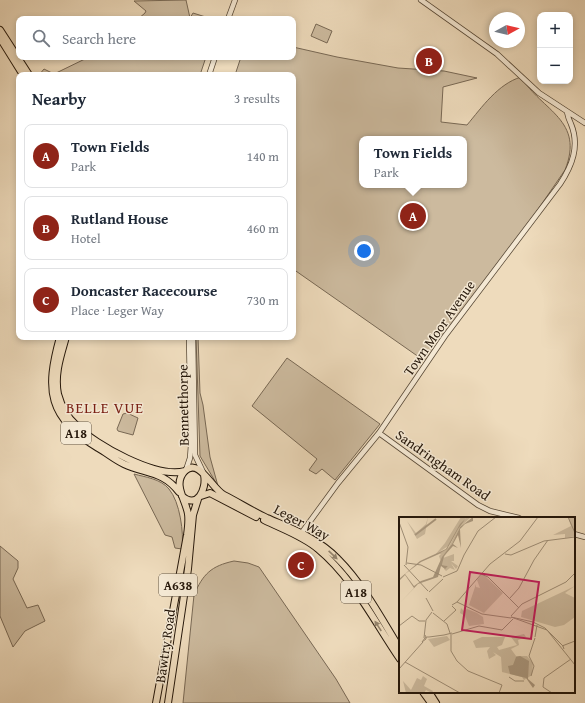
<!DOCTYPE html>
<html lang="en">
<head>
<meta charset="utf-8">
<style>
  body { margin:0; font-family:"Gentium Book Plus",serif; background:#f2f2f3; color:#1f2937 }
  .controls { position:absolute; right:12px; top:12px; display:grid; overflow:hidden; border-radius:8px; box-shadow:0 2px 6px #0003 }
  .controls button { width:36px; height:36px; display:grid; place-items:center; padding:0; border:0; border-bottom:1px solid #e0e1e3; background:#fff; color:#1f2937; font:20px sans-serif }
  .compass { position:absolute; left:489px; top:12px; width:36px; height:36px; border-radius:50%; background:#fff; box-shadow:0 2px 6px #0003; rotate:82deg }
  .you { position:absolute; left:364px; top:251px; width:14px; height:14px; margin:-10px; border:3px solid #fff; border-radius:50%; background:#1a73e8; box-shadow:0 0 0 6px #1a73e833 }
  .badge { display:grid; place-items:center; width:26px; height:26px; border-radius:50%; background:#8f2418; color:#fff; font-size:13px; font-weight:700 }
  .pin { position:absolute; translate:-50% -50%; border:2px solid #fff; box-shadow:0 1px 4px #0006 }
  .popup { position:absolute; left:359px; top:136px; width:108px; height:52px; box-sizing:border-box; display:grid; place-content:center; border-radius:8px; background:#fff; filter:drop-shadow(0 1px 3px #0005); font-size:13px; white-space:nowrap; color:#747a83 }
  .popup b { font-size:15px; color:#1f2937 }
  .popup::after { content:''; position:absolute; left:50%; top:100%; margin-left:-8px; border:8px solid transparent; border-top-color:#fff }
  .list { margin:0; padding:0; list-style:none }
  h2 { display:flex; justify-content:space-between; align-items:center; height:52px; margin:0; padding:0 16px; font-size:17px }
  h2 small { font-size:13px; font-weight:400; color:#747a83 }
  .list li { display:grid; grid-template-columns:26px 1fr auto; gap:12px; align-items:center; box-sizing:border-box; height:64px; margin:0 8px 8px; padding:0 8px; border:1px solid #e0e1e3; border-radius:8px }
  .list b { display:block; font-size:15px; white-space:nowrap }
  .list p { margin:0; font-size:13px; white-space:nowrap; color:#747a83 }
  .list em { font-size:13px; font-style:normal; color:#747a83 }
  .icon { flex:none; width:22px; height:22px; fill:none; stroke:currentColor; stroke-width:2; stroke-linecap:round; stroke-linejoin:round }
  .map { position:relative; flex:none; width:585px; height:703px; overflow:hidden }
  .search { position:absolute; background:#fff; box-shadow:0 2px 6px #0003; left:16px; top:16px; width:280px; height:44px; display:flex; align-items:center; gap:10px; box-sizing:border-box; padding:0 14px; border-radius:8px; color:#747a83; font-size:15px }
  .panel { position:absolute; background:#fff; box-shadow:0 2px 6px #0003; left:16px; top:72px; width:280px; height:268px; border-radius:8px }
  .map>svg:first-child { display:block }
</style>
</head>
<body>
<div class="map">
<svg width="585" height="703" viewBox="0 0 585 703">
  <rect width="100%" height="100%" fill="#eedbbc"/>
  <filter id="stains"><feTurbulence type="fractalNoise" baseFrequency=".005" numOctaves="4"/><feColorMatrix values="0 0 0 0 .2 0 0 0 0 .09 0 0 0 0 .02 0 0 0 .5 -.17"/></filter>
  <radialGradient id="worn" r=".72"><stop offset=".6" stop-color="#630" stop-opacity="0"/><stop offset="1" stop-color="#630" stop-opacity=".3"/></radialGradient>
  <!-- green -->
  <path fill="#ccba9e" stroke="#786854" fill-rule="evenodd" d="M186,0L190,18L193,13L212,19H138L145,13L146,11L134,1Z
    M316,24L332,31L327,43L311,36Z
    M293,47L337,57L398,68L444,71L477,78L443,87L441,122L467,125C482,107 498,84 521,77C542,111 585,120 565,170L508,253L426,362L293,269V75H235L241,57H293ZM362,139H464V185H362Z
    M89,57H206L200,75H39L44,69L54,74Z
    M196,337H198L200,393L203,405L210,457L218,486L200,456Z
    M287,358L380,424L335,480L322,469L316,474L309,470L317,459L252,406Z
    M127,413L138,418L133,435L118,431L117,429L123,414Z
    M134,474C145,477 161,479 169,489C180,502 184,533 182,549L175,548L172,537L165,535Z
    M0,546L18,561V568L13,579L27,608L38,605L45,621L25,631L13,647L0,616Z
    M234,561L248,563L259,567L336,679L350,703H183L194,595C203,574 211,566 234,561Z"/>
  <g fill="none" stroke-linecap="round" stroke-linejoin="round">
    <defs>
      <path id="tertiary" d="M421,0L497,54L539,93L585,123
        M228,19L235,0
        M209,75L215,57
        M193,337L195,455L203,472
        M379,433L478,505L490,511L519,518
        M186,470L190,458L191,445L189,337
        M574,534L585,537
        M300,535L338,483L379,433L445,336L560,184C572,166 580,146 571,124C569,120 568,117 567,112"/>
      <path id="trunk" d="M0,30L29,75
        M0,38L23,75
        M60,337C45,391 48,417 98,448C107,453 115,460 124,464C146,474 163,471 179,492
        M66,337C61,355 54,374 58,394C61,405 67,417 76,425C95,445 157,479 185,471
        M182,496C197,510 207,489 204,475
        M201,496L210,493L256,517
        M264,520C282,529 303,536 318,549C353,578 374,621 400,659
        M423,692L431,703
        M429,692L436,703
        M156,703L187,535C188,528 189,521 188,514C186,500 172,484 185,471C199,457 212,489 224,495C238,502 252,511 267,518C292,529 318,538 338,559C363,584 381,618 400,649
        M168,703L188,569L193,515L198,499"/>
    </defs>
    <!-- tertiary casing -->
    <use href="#tertiary" stroke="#574836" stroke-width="6"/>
    <!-- trunk casing -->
    <use href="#trunk" stroke="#25170a" stroke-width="8"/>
    <!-- tertiary -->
    <use href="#tertiary" stroke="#f4e8d3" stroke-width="4.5"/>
    <!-- trunk -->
    <use href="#trunk" stroke="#eedbbc" stroke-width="6"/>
  </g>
  <!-- one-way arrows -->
  <defs><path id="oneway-solid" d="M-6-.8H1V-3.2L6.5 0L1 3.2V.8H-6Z"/></defs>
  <g fill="#94836c">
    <use href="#oneway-solid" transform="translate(333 555) rotate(43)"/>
    <use href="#oneway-solid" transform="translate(378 626) rotate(-123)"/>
  </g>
  <g text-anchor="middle" stroke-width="3" stroke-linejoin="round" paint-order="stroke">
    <!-- shield labels -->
    <g fill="#f4e8d3" stroke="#635646" stroke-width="1">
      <rect x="61" y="422" width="30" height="22" rx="3"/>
      <rect x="159" y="574" width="38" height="22" rx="3"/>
      <rect x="341" y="581" width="30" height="22" rx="3"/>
    </g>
    <g font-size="13" font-weight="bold" fill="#25170a">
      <text x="76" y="438">A18</text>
      <text x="178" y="590">A638</text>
      <text x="356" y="597">A18</text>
    </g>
    <!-- street labels -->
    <g font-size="14" fill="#25170a" stroke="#f4e8d3">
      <text transform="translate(439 328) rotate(-55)" y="5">Town Moor Avenue</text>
      <text transform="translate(183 405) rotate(-91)" y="5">Bennetthorpe</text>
      <text transform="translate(443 465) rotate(35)" y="5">Sandringham Road</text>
      <text transform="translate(302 522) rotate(28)" y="5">Leger Way</text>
      <text transform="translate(165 646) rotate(-82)" y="5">Bawtry Road</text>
    </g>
    <!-- neighbourhood labels -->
    <g font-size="15" letter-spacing="1" fill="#7a1f14" stroke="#f4e8d3">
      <text x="105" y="413">BELLE VUE</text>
    </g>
  </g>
  <!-- overview -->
  <g transform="translate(399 517)">
    <rect width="176" height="176" fill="#eedbbc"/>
    <path d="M29,0L26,17L18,22L8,4L17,16L27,7ZM62,0H67L49,29L36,38L46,26ZM68,0H72L61,10L53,27L42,45L40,39L42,37H40L50,30L59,12ZM169,0H176V19L166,21V17L154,18L172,9ZM55,37V44H52L59,49L57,52L52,46L56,53L51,51L47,54L45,52L49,49L43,48L44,41ZM82,58H85L104,76L85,96L70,88L77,67V70L81,71L78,63ZM176,69L166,76L176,81V100L165,108L156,110L122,100L123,94ZM62,91L65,94L68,92L78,96L84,100L85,107L70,109L66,99L61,96ZM125,117L127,120L119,123L120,128L112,132L117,139H128L134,146L133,158L125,163L123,160L103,155L102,140L94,135L97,138L90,142L88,134L91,130L77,131L74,124L83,120H106L103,128L98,130L100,133L118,128L112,120ZM48,119L51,123L35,130L29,122ZM24,159L28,162L25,169L34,174L33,176L27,173L25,176H7L4,164L12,173L18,161L22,163Z" fill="#ccba9e"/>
    <path d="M68,0L59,12L51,27L48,32L40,37L22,45L6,57L15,69L22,64L34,60L43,40L53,27L61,10L74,0V4L66,7L61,12L62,31L59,18L54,27L59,31L54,29L45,39L43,48L49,49L46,52L42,49L39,60L19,67L0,87L15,71L6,58L0,64V62L21,44L47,32L61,7ZM121,139L130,144L129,162L136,168L134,171L127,161L111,157L109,149L114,148L117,140Z" fill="#aa987f"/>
    <path fill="none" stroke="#aa987f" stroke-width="2" d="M16,18L37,2"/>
    <path fill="none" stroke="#9e8d75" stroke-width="1" d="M169,0L176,16M0,5L9,30L7,48M106,37L112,38L145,24L176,20M8,46L22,48L43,59M5,48L29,74M59,52L65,38L79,14L97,0M82,57L89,60L120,91M44,60L58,54L59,52M30,75L44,62M27,81L34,94M111,81L120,71L135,43L149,23M58,85L91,47L121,24L139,0M53,88L58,85L83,97L112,101M34,96L48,107L51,116M112,99L123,87L167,65L176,56M45,104L57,93L53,89M0,109L13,99L20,104H26M52,117V134L58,144L69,154L103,168L100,176M53,117L80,109L103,113L114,102M26,118L27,120V122L23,125L26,121L28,120H30L45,118L53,116M136,120L138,108M25,121L27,103L33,95M163,129L176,124M165,132L164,129L146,111L134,105L112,100L148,113L176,148M130,139L135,149L132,159M130,139L136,121M6,145L61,176M0,152L24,125M110,160L116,164H125M153,176L144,170L145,161L172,142"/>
    <path fill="#c2185b" fill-opacity="0.15" stroke="#c2185b" stroke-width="2" d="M71,55L140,65L132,122L63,113Z"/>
    <rect width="176" height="176" fill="none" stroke="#25170a" stroke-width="2"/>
  </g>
  <rect width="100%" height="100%" filter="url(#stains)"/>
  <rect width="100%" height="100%" fill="url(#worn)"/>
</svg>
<div class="controls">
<button>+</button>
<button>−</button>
</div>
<svg class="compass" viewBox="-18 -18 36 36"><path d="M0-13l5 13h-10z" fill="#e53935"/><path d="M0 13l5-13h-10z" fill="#747a83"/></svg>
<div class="you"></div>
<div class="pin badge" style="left:413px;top:216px">A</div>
<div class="popup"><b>Town Fields</b>Park</div>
<div class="pin badge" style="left:429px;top:61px">B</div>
<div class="pin badge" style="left:301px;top:565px">C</div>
<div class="search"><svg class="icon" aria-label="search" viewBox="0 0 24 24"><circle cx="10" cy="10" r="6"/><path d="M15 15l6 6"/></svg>Search here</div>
<section class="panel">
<h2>Nearby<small>3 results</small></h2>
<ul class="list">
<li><span class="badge">A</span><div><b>Town Fields</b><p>Park</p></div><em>140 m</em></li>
<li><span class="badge">B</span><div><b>Rutland House</b><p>Hotel</p></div><em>460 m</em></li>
<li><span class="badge">C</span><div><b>Doncaster Racecourse</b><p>Place · Leger Way</p></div><em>730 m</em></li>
</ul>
</section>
</div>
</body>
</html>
